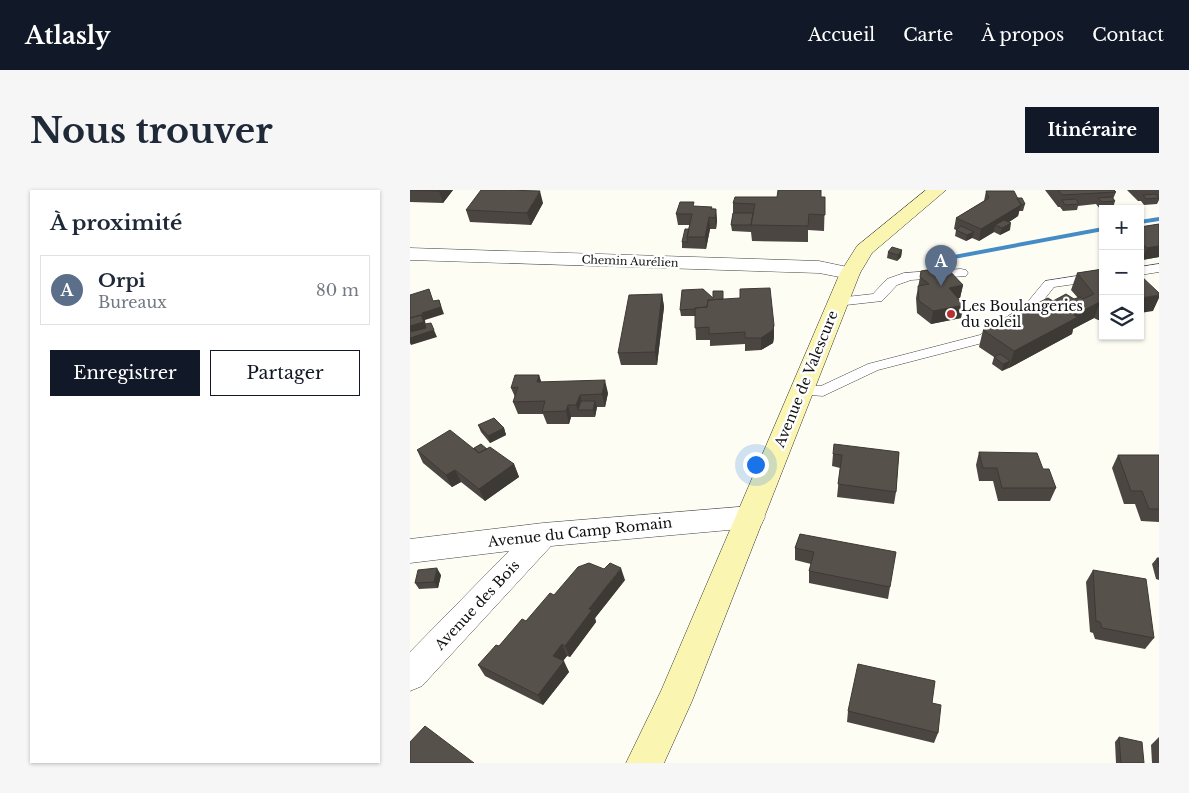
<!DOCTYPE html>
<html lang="fr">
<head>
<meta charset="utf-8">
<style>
  body { margin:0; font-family:"Libre Baskerville",serif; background:#f6f6f7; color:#1f2937 }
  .controls { position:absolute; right:15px; top:15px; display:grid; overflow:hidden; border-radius:0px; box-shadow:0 1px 4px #0004 }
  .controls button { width:45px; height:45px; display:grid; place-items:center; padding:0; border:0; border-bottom:1px solid #e0e1e3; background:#fff; color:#1f2937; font:25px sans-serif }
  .you { position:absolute; left:345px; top:274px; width:18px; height:18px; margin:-12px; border:4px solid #fff; border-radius:50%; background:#1a73e8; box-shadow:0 0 0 8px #1a73e833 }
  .badge { display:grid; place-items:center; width:32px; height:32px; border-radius:50%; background:#111827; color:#fff; font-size:16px; font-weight:700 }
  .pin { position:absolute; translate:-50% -41px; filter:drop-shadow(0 1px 2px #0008) }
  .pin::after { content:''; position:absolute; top:26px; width:18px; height:15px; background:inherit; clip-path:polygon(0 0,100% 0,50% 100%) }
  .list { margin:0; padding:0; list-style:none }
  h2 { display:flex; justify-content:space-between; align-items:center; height:65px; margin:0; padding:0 20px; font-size:21px }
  h2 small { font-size:16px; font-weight:400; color:#747a83 }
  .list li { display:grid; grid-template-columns:32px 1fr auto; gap:15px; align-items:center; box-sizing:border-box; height:70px; margin:0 10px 10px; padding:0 10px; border:1px solid #e0e1e3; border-radius:0px }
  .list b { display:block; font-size:19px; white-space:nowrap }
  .list p { margin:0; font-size:16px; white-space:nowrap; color:#747a83 }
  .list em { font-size:16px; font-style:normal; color:#747a83 }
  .actions { display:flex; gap:10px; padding:15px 20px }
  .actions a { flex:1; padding:11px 0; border:1px solid #111827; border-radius:0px; text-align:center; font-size:18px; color:#111827 }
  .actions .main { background:#111827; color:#fff }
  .icon { flex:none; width:28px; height:28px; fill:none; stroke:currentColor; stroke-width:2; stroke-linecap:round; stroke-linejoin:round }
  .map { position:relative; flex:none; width:749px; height:573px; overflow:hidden; border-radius:0px }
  header { display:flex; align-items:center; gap:30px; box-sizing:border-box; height:70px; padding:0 25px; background:#111827; color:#fff }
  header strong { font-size:24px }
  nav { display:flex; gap:28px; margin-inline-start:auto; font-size:18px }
  .intro { display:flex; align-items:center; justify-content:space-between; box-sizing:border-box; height:120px; padding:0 30px }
  h1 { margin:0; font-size:35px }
  .button { padding:12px 22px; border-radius:0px; background:#111827; color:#fff; font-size:18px; font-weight:700 }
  main { display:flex; gap:30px; padding:0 30px }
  aside { flex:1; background:#fff; border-radius:0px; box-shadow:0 1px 4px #0004 }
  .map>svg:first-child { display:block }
</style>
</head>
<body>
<header>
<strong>Atlasly</strong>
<nav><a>Accueil</a><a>Carte</a><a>À propos</a><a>Contact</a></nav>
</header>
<div class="intro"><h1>Nous trouver</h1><a class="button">Itinéraire</a></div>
<main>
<aside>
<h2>À proximité<small></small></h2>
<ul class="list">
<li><span class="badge" style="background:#5c6f8a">A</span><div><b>Orpi</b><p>Bureaux</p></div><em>80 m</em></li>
</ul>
<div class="actions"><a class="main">Enregistrer</a><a>Partager</a></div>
</aside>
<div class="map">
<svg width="749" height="573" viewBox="0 0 749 573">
  <rect width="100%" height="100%" fill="#fefdf3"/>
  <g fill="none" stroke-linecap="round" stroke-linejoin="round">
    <!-- stream -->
    <path fill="#458bc6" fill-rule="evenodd" d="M749,27V31L730,34V30Z
      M693,37V41L544,69L540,67L544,65Z"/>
    <defs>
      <path id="service" d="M749,74V82L730,85V77Z
        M551,79L556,80L558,83L556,86L501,90L487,95L472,111L427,116L420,112L427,108L463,104L477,89L494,83Z
        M693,82V90L644,97L626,120L580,151L468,180L413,206L387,204L385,200L387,196H411L458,174L570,145L616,114L635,91Z"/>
      <path id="minor" d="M0,58L409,71L447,79L450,83L447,87L440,89L409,83L0,70Z
        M341,316L351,319L355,327L351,335L341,338L141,356L12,496L0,501V462L99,361L0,373V349L133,333Z"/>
      <path id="secondary" d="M516,0H536L462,63L450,83L282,511L254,573H216L251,501L430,83L447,56Z"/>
    </defs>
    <!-- service casing -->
    <use href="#service" stroke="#424242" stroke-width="1"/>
    <!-- minor casing -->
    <use href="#minor" stroke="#424242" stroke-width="1"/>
    <!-- secondary casing -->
    <use href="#secondary" stroke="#313131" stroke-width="1"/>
    <!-- service -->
    <use href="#service" fill="#fff" fill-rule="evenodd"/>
    <!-- minor -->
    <use href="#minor" fill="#fff" fill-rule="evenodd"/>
    <!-- secondary -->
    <use href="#secondary" fill="#faf6b2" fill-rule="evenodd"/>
  </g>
  <!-- wall -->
  <path fill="#4b4641" d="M0,0H43L33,13L0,12Z
    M635,0H704L706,2L703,9L705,11L703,18L690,19L686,14L668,16L667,20L653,21L650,17H648Z
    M717,0H749V10L747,14L734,15L731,11H728Z
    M576,1L607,8L615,14L613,21H609L608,26L599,32L600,40L590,45L584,42L569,51L562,48L556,51L545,46L546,40L544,39L546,28L574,11Z
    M367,7H415L414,41L398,40V52L342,51L341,42L322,41L321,35L323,23V13Z
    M133,13L121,35L60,32L56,20Z
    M285,16L306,19L307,31L306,39H300L296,59L272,58V52L279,39V35H268L266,24Z
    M749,34V67L732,70L730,68V37Z
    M492,60L491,67L487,71L477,68L478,62Z
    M693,79V130H688L684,128L663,139L662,144L599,178L592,181L582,174L584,167L569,157L573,140L643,111L664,109L668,108L661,100L667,83Z
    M510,87L553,95L550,108H548L551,128L521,134L507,123L506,108Z
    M252,104L254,117L247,175H211L208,163Z
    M303,108L314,109L364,135V147L363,153L351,160L335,161V154L300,156V150H286L285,126H271L270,120Z
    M129,185L131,192L198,203L195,217H187L185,227H161L159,234H137L133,224H108L103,212L105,207L101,198Z
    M68,235L94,238L96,245L80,253L71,242Z
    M64,258L77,259L104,274L109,287L75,311L51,292L42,297L13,273L7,260Z
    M489,262L486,302L484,314L427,307L430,278L422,276L423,264Z
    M569,262L633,279L646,298L640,311H588L583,291H569L566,275Z
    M708,265H749V332L731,331L725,314H714L702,278Z
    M390,344L480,397L478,409L399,393V381L401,374L385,370V358Z
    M747,368H749V390L746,389L742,374Z
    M683,380L744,448L735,459L685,449L683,443L680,442L676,392Z
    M31,385L28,398L9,399L5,393Z
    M215,390L185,428L186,432L160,467L157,466L153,471L159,482L133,515L75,486L68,475L144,405Z
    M522,513L528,543L524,553L437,532L438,521Z
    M709,547L734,573H706L705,552Z
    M749,547V573H742L741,555Z"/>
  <!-- shaded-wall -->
  <path fill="#3d3935" d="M30,0H43L33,13L29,1Z
    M130,1L133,13L121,35L117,23Z
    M611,15L608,26L590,38L585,35L584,42L569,51L571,39Z
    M306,19L307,31L306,39L305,28Z
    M299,27L300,39L296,59L295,47Z
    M601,33L600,40L590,45L592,38Z
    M564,42L562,48L556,51L557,45Z
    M749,56V67L732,70L737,58Z
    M492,60L491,67L487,71L488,65Z
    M553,95L550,108L537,110L539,98Z
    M252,104L254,117L247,175L245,162Z
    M749,105V108L743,121L730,123V108Z
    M29,110L34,124L15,130L16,137L24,140L27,147L1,155L0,153V148L3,147L0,141V136L12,123Z
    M690,112L684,128L663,139L662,144L599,178L604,161L664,125Z
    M554,115L551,128L521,134L523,121Z
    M693,119V130H688Z
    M364,135V147L363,153L351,160V148Z
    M600,171L598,177L592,181L593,174Z
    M129,185L133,197L127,192Z
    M195,190L198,203L195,217L192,204Z
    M170,205L173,217L168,220L166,215Z
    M185,211L187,217L185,227L183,220Z
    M158,215L161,227L159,234L156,221Z
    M94,238L96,245L80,253L78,246Z
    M104,274L109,287L75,311L69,299Z
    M45,280L51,292L42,297L36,285Z
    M27,378L31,385L28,398L24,392Z
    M211,378L215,390L185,428L186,432L160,467L155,456L179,419Z
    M152,454L157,466L148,477L143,466Z
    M154,471L159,482L133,515L128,505Z"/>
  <!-- building -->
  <path fill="#57514c" stroke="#3d3935" d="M0,0H30L29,1Z
    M71,0H95L130,1L117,23L56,20Z
    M368,0H411V7H415V25L399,24L398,36L341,35L345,14L323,13L325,7H367Z
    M648,0H704L706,2L652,5Z
    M576,1H604L611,15L571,39L546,28L579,8Z
    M746,4L749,8L736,9L733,5Z
    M702,7L705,11L692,12L688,8Z
    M607,8H612L615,14L611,15Z
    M666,9L669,14L655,15L652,10Z
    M270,12H284L283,16L302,17L301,19H306L305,28L299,27L295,47H277L282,24H266Z
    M323,23H343L341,35H321Z
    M594,30L601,33L592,38L585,35Z
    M749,34V56L737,58L730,52V37Z
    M551,36L564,42L557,45L546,40Z
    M275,39H279L277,47L278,52H272Z
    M482,57L492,60L488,65L478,62Z
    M536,77L553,95L539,98L554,115L523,121L509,111L508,96L519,94L510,87L511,81Z
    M693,79V113L690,112L664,125L668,127L604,161L573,140L638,108L643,111L656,104L664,109L670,107L673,109L684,104L667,83Z
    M730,85L749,103V105L730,108Z
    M360,98L364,135L363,140L351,148H335V142L299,144V137L285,138V118L297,117L298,110L330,108V99Z
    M19,99L23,111L29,110L31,117L12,123L14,130L11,125L0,128V105Z
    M293,99L303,108V101H313V109L298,110L297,117L285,118V119L270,120L272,100Z
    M252,104L245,162L208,163L219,105Z
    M11,125L14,132L0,136V128Z
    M21,133L24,140L0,148V142L16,138L15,134Z
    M590,164L600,171L593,174L584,167Z
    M105,185H129L127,192L195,190L192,204L170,205L166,215H158L156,221L132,222L135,211L103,212L108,197L101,198Z
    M171,211H185L183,220H168Z
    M84,228L94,238L78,246L68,235Z
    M40,240L69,263L80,257L104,274L69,299L45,280L36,285L7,260Z
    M71,254L77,259L69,263L64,258Z
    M424,254L489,262L486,302L428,294L432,265L423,264Z
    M569,262L627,263L633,279H639L646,298H592L587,278H573Z
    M708,265H749V319H739L732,301H721Z
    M390,344L486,362L480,397L399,381L404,362L385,358Z
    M747,368H749V377Z
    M179,373L194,379L200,373L211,378L179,419L182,420L155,456L152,454L143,466L154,471L128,505L68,475L86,455L89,456L112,429L116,431L140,403L144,405L168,377Z
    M27,378L24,392L5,393L8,380Z
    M683,380L736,389L744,448L692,438L690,432L686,431Z
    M448,474L525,491L522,513L531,515L528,543L438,521Z
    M15,536L64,573H0V552Z
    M709,547L732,552L734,573H711Z"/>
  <!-- markers -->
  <circle fill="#b8302f" stroke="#fff" stroke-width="2" cx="541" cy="124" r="5"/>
  <g text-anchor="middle" stroke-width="5" stroke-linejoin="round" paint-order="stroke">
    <!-- far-street labels -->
    <g font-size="11" fill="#0f0f0f" stroke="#fff">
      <text transform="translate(220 71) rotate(2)" y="4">Chemin Aurélien</text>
    </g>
    <!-- poi labels -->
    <g font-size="14" fill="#0f0f0f" stroke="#fff" text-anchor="start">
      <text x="551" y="121">Les Boulangeries<tspan x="551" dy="16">du soleil</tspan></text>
    </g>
    <!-- street labels -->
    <g font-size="14" fill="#0f0f0f" stroke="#fff">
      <text transform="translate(396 189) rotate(-68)" y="5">Avenue de Valescure</text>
      <text transform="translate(170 342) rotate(-6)" y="5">Avenue du Camp Romain</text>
      <text transform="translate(67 415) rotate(-47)" y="5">Avenue des Bois</text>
    </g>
  </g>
</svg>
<div class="controls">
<button>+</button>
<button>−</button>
<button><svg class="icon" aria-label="layers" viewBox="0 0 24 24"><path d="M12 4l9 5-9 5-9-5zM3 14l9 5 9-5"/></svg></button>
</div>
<div class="you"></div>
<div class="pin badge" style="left:531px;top:96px;background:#5c6f8a">A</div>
</div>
</main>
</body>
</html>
